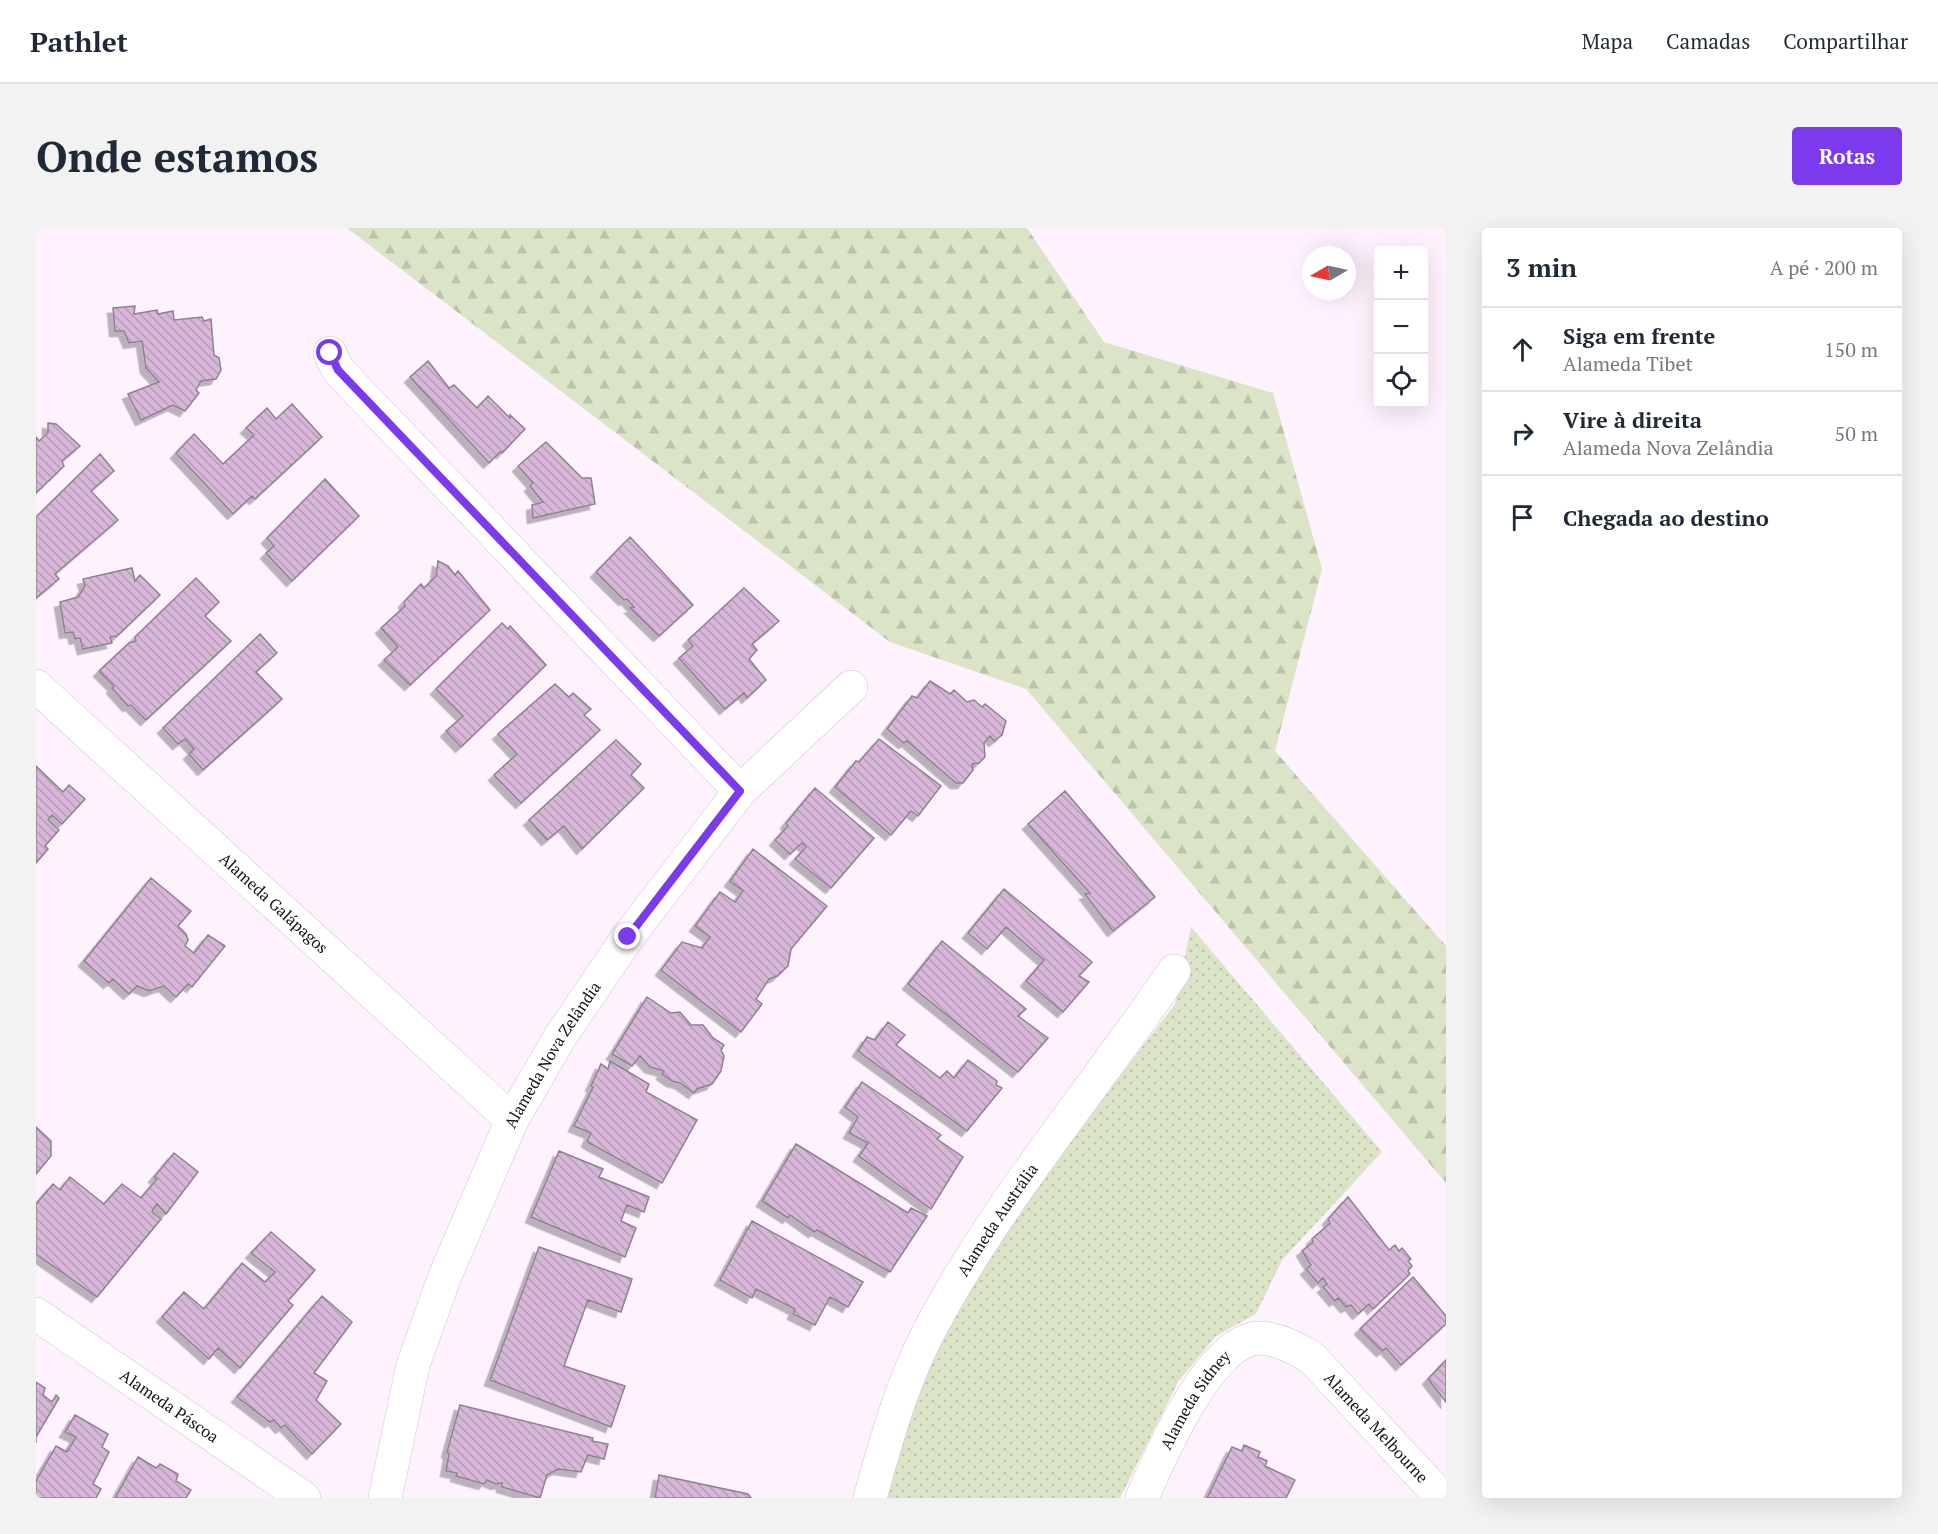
<!DOCTYPE html>
<html lang="pt">
<head>
<meta charset="utf-8">
<style>
  body { margin:0; font-family:"PT Serif",serif; background:#f2f2f3; color:#1f2937 }
  .controls { position:absolute; right:18px; top:18px; display:grid; overflow:hidden; border-radius:6px; box-shadow:0 6px 24px #0002 }
  .controls button { width:54px; height:54px; display:grid; place-items:center; padding:0; border:0; border-bottom:2px solid #e0e1e3; background:#fff; color:#1f2937; font:30px sans-serif }
  .compass { position:absolute; left:1266px; top:18px; width:54px; height:54px; border-radius:50%; background:#fff; box-shadow:0 6px 24px #0002; rotate:261deg }
  .stop { position:absolute; width:18px; height:18px; margin:-14px; border:4px solid #7c3aed; border-radius:50%; background:#fff }
  .stop.end { background:#7c3aed; border-color:#fff; box-shadow:0 2px 6px #0008 }
  .list { margin:0; padding:0; list-style:none }
  h2 { display:flex; justify-content:space-between; align-items:center; height:78px; margin:0; padding:0 24px; font-size:26px }
  h2 small { font-size:20px; font-weight:400; color:#747a83 }
  .list li { display:grid; grid-template-columns:39px 1fr auto; gap:18px; align-items:center; box-sizing:border-box; height:84px; padding:0 24px; border-top:2px solid #e0e1e3 }
  .list b { display:block; font-size:22px; white-space:nowrap }
  .list p { margin:0; font-size:20px; white-space:nowrap; color:#747a83 }
  .list em { font-size:20px; font-style:normal; color:#747a83 }
  .icon { flex:none; width:33px; height:33px; fill:none; stroke:currentColor; stroke-width:2; stroke-linecap:round; stroke-linejoin:round }
  .map { position:relative; flex:none; width:1410px; height:1270px; overflow:hidden; border-radius:6px }
  header { display:flex; align-items:center; gap:36px; box-sizing:border-box; height:84px; padding:0 30px; background:#fff; border-bottom:2px solid #e0e1e3 }
  header strong { font-size:28px }
  nav { display:flex; gap:33px; margin-inline-start:auto; font-size:21px }
  .intro { display:flex; align-items:center; justify-content:space-between; box-sizing:border-box; height:144px; padding:0 36px }
  h1 { margin:0; font-size:42px }
  .button { padding:15px 27px; border-radius:6px; background:#7c3aed; color:#fff; font-size:21px; font-weight:700 }
  main { display:flex; gap:36px; padding:0 36px }
  aside { flex:1; background:#fff; border-radius:6px; box-shadow:0 6px 24px #0002 }
  .map>svg:first-child { display:block }
</style>
</head>
<body>
<header>
<strong>Pathlet</strong>
<nav><a>Mapa</a><a>Camadas</a><a>Compartilhar</a></nav>
</header>
<div class="intro"><h1>Onde estamos</h1><a class="button">Rotas</a></div>
<main>
<div class="map">
<svg width="1410" height="1270" viewBox="0 0 1410 1270">
  <defs>
    <pattern id="forest-firs" width="22" height="20" patternUnits="userSpaceOnUse" patternTransform="scale(1.5)"><rect width="22" height="20" fill="#dbe4c6"/><path d="M5 1l3.5 6h-7zM16 11l3.5 6h-7z" fill="#bbc3a9"/></pattern>
    <pattern id="park-dots" width="8" height="8" patternUnits="userSpaceOnUse" patternTransform="scale(1.5)"><rect width="8" height="8" fill="#dbe4c6"/><path d="M2 2h.1M6 6h.1" fill="none" stroke="#bbc3a9" stroke-width="1.8" stroke-linecap="round"/></pattern>
    <pattern id="building-back-hatch" width="6" height="6" patternUnits="userSpaceOnUse" patternTransform="scale(1.5)"><rect width="6" height="6" fill="#d7b6d9"/><path d="M-1 5l2 2M0 0l6 6M5-1l2 2" fill="none" stroke="#b89bb9"/></pattern>
    <filter id="shadow"><feDropShadow dx="-5.5" dy="5.5" stdDeviation="0" flood-color="#0004"/></filter>
  </defs>
  <rect width="100%" height="100%" fill="#fdf2fe"/>
  <!-- forest -->
  <path fill="url(#forest-firs)" d="M311,0H991L1068,114L1237,165L1286,341L1239,523L1410,718V955L990,461L854,414Z"/>
  <!-- park -->
  <path fill="url(#park-dots)" d="M1155,699L1346,924L1246,1032L1220,1086L1180,1108L1142,1154L1084,1270H844L887,1143L972,994L1139,776Z"/>
  <!-- building -->
  <path fill="url(#building-back-hatch)" stroke="#8e828f" stroke-width="1.5" filter="url(#shadow)" d="M99,78L98,86L121,82L122,86L137,83L138,92L166,89L168,93L175,91L178,127L183,130L185,142L180,151L165,153L160,162L163,165L149,183L137,177L105,192L92,166L123,154L110,140L106,113L93,115L88,103H79L77,80Z
    M392,133L413,160L418,157L441,180L452,168L474,190V187L489,201L466,225L464,224L453,235L374,149Z
    M256,176L286,209L219,271L216,268L197,286L140,225L158,206L187,236L218,207L210,200L231,180L240,191Z
    M12,195L20,196L44,218L26,233L28,238L0,265V209L3,213L12,205Z
    M510,214L546,250H555L559,276L497,290L496,277L507,274L494,258L497,255L482,238Z
    M64,226L78,243L55,263L82,292L19,346L23,351L0,370V289Z
    M289,251L323,288L256,353L230,325L238,318L231,310Z
    M594,309L657,377L623,408L594,380L598,379L591,371L588,372L560,344Z
    M402,333L412,338L419,347L422,343L454,382L374,457L348,432L362,419L345,400L369,378L368,374L385,356L388,360L400,348Z
    M96,340L99,353L104,347L124,367L81,408L74,409L76,415L47,421L44,410L39,411L37,404L29,405L24,374L42,369L49,358L47,351Z
    M160,350L183,374L169,388L195,413L110,492L95,477L92,478L76,460L78,458L63,443L93,415L100,413L99,409Z
    M708,360L743,393L716,416L721,422L713,431L730,452L711,470L708,465L689,481L643,430L657,418L652,412Z
    M466,395L472,401L474,398L510,437L425,519L410,503L427,488L400,461Z
    M224,406L241,425L220,444L246,471L167,542L153,526L158,521L149,511L142,516L127,500Z
    M894,453L914,466L918,462L931,474L938,472L946,479L949,476L970,493L966,507L958,513L954,508L948,515L949,529L943,535L936,536L937,542L927,555H920L871,513L868,515L851,501L876,468L881,470Z
    M519,456L533,469L537,465L555,481L548,487L564,502L485,575L458,547L481,526L462,506Z
    M843,511L905,558L882,588L875,583L855,607L799,559L820,533L823,534Z
    M580,512L605,536L595,547L608,560L546,621L528,598L511,612L493,592Z
    M0,538L27,564L33,557L49,571L26,596L16,587L12,592L23,602L9,618L12,621L0,635Z
    M779,560L838,610L795,660L759,631L770,619L766,615L754,626L739,612L752,598L750,595Z
    M1029,563L1119,669L1077,703L1049,666L1054,665L992,596Z
    M717,621L791,678L755,721L752,738L741,748L733,751L720,771L726,776L705,804L625,742L646,714L666,720L674,709L659,698L684,664L699,674L707,663L694,653Z
    M115,650L155,683L142,698L150,706L152,712L149,718L158,725L172,707L189,718L156,759L152,756L140,769L128,758L113,763L101,758L93,766L77,751L73,755L48,733Z
    M968,661L1056,734L1043,748L1053,754L1027,784L990,753L1008,732L970,699L951,721L932,705Z
    M906,713L990,781L982,788L1012,810L982,844L872,756Z
    M611,769L635,785L644,784L655,797H667L677,810L688,817L685,822L688,828L685,843L676,856L661,861L658,865L644,855L636,853L626,846L628,843L614,839L604,828L596,838L576,826Z
    M852,794L869,807L860,817L904,850L911,843L918,850L932,832L961,853L960,857L966,860L931,903L822,823L831,809L839,812Z
    M574,833L613,856L610,864L661,892L626,955L553,915L551,913L555,905L538,898L557,859L555,858L565,836L572,841Z
    M826,854L905,907L901,911L927,929L895,981L823,928L832,915L813,905L822,889L809,879Z
    M0,899L15,913V928L0,946Z
    M760,916L872,985L875,980L891,988L854,1044L781,1002L778,1004L754,987L752,990L726,973Z
    M523,923L567,941L563,949L613,969L608,984L591,977L585,993L600,1000L589,1029L495,989Z
    M138,925L162,944L130,986L121,976L118,980L116,984L125,991L61,1069L0,1026V976L17,956L24,962L34,949L68,976L86,956L105,970L121,951L118,949Z
    M1312,969L1353,1022L1359,1017L1363,1023L1366,1020L1375,1031L1372,1033L1376,1038L1372,1043L1374,1046L1337,1081L1333,1076L1322,1086L1315,1077L1310,1079L1302,1070L1299,1073L1287,1059L1291,1056L1287,1050L1282,1055L1270,1041L1275,1037L1266,1023L1277,1014L1276,1011L1294,995L1292,991Z
    M716,993L827,1054L812,1079L794,1069L779,1097L757,1086L759,1081L720,1061L716,1070L684,1052Z
    M235,1004L279,1042L252,1073L257,1077L204,1140L182,1120L173,1131L126,1089L148,1064L168,1081L206,1035L229,1054L239,1044L215,1025Z
    M503,1019L596,1051L585,1084L552,1072L528,1138L589,1158L575,1199L454,1152Z
    M1377,1049L1410,1088V1096L1365,1137L1350,1120L1346,1123L1324,1101Z
    M286,1068L316,1094L278,1145L291,1153L280,1172L305,1196L276,1226L249,1197L245,1200L238,1192L234,1194L201,1169Z
    M1410,1132V1174L1392,1151Z
    M0,1154L9,1160L7,1167L16,1174L20,1167L23,1170L0,1209V1215Z
    M424,1177L557,1210L556,1213L572,1216L568,1231L552,1227L545,1244L522,1241L511,1247L504,1270L466,1259V1255L460,1256L451,1252L448,1256L420,1248L421,1245L410,1243L413,1226L411,1224Z
    M39,1187L72,1206L66,1219L73,1224L57,1256L65,1261L60,1270H0V1253L20,1218L31,1224L40,1209L29,1204Z
    M1208,1217L1224,1224L1222,1229L1231,1233L1229,1238L1259,1252L1250,1270H1171L1196,1219L1206,1223Z
    M102,1229L120,1240L124,1236L142,1246L140,1253L155,1262L150,1270H79Z
    M623,1247L712,1266L715,1270H619Z"/>
  <g fill="none" stroke-linecap="round" stroke-linejoin="round">
    <defs>
      <g id="minor">
        <path d="M294,125L302,142L704,563"/>
        <path id="s1" d="M0,458L476,892"/>
        <path id="s2" d="M0,1086L268,1270"/>
        <path id="s3" d="M349,1270L377,1137L409,1048L476,892L524,809L592,709L704,563L815,459"/>
        <path id="s4" d="M834,1270C849,1216 865,1158 891,1107C959,976 1056,864 1138,743"/>
        <path id="s5" d="M1106,1270C1123,1231 1175,1109 1224,1110C1243,1111 1259,1120 1275,1129L1406,1270"/>
      </g>
    </defs>
    <!-- minor casing -->
    <use href="#minor" stroke="#d2c4d3" stroke-width="34"/>
    <!-- minor -->
    <use href="#minor" stroke="#fff" stroke-width="33"/>
  </g>
  <g fill="none" stroke-linecap="round" stroke-linejoin="round">
    <!-- route -->
    <path stroke="#7c3aed" stroke-width="8" d="M294,125L302,142L704,563L592,709"/>
  </g>
  <g text-anchor="middle" stroke-width="4.5" stroke-linejoin="round" paint-order="stroke">
    <!-- street labels -->
    <g font-size="16" fill="#151115" stroke="#fff">
      <text dy="6" stroke="none"><textPath href="#s1" startOffset="322">Alameda Galápagos</textPath></text>
      <text dy="6" stroke="none"><textPath href="#s3" startOffset="477">Alameda Nova Zelândia</textPath></text>
      <text dy="6" stroke="none"><textPath href="#s4" startOffset="308">Alameda Austrália</textPath></text>
      <text dy="6" stroke="none"><textPath href="#s5" startOffset="112">Alameda Sidney</textPath></text>
      <text dy="6" stroke="none"><textPath href="#s2" startOffset="162">Alameda Páscoa</textPath></text>
      <text dy="6" stroke="none"><textPath href="#s5" startOffset="357">Alameda Melbourne</textPath></text>
    </g>
  </g>
</svg>
<div class="controls">
<button>+</button>
<button>−</button>
<button><svg class="icon" aria-label="locate" viewBox="0 0 24 24"><circle cx="12" cy="12" r="6"/><path d="M12 2v4M12 18v4M2 12h4M18 12h4"/></svg></button>
</div>
<svg class="compass" viewBox="-18 -18 36 36"><path d="M0-13l5 13h-10z" fill="#e53935"/><path d="M0 13l5-13h-10z" fill="#747a83"/></svg>
<div class="stop" style="left:294px;top:125px"></div>
<div class="stop end" style="left:592px;top:709px"></div>
</div>
<aside>
<h2>3 min<small>A pé · 200 m</small></h2>
<ul class="list">
<li><svg class="icon" aria-label="ahead" viewBox="0 0 24 24"><path d="M12 20V5M6 11l6-6 6 6"/></svg><div><b>Siga em frente</b><p>Alameda Tibet</p></div><em>150 m</em></li>
<li><svg class="icon" aria-label="right" viewBox="0 0 24 24"><path d="M7 20v-9h11M14 6l5 5-5 5"/></svg><div><b>Vire à direita</b><p>Alameda Nova Zelândia</p></div><em>50 m</em></li>
<li><svg class="icon" aria-label="arrive" viewBox="0 0 24 24"><path d="M6 21V4h12l-3 4 3 4H6"/></svg><div><b>Chegada ao destino</b></div></li>
</ul>
</aside>
</main>
</body>
</html>
